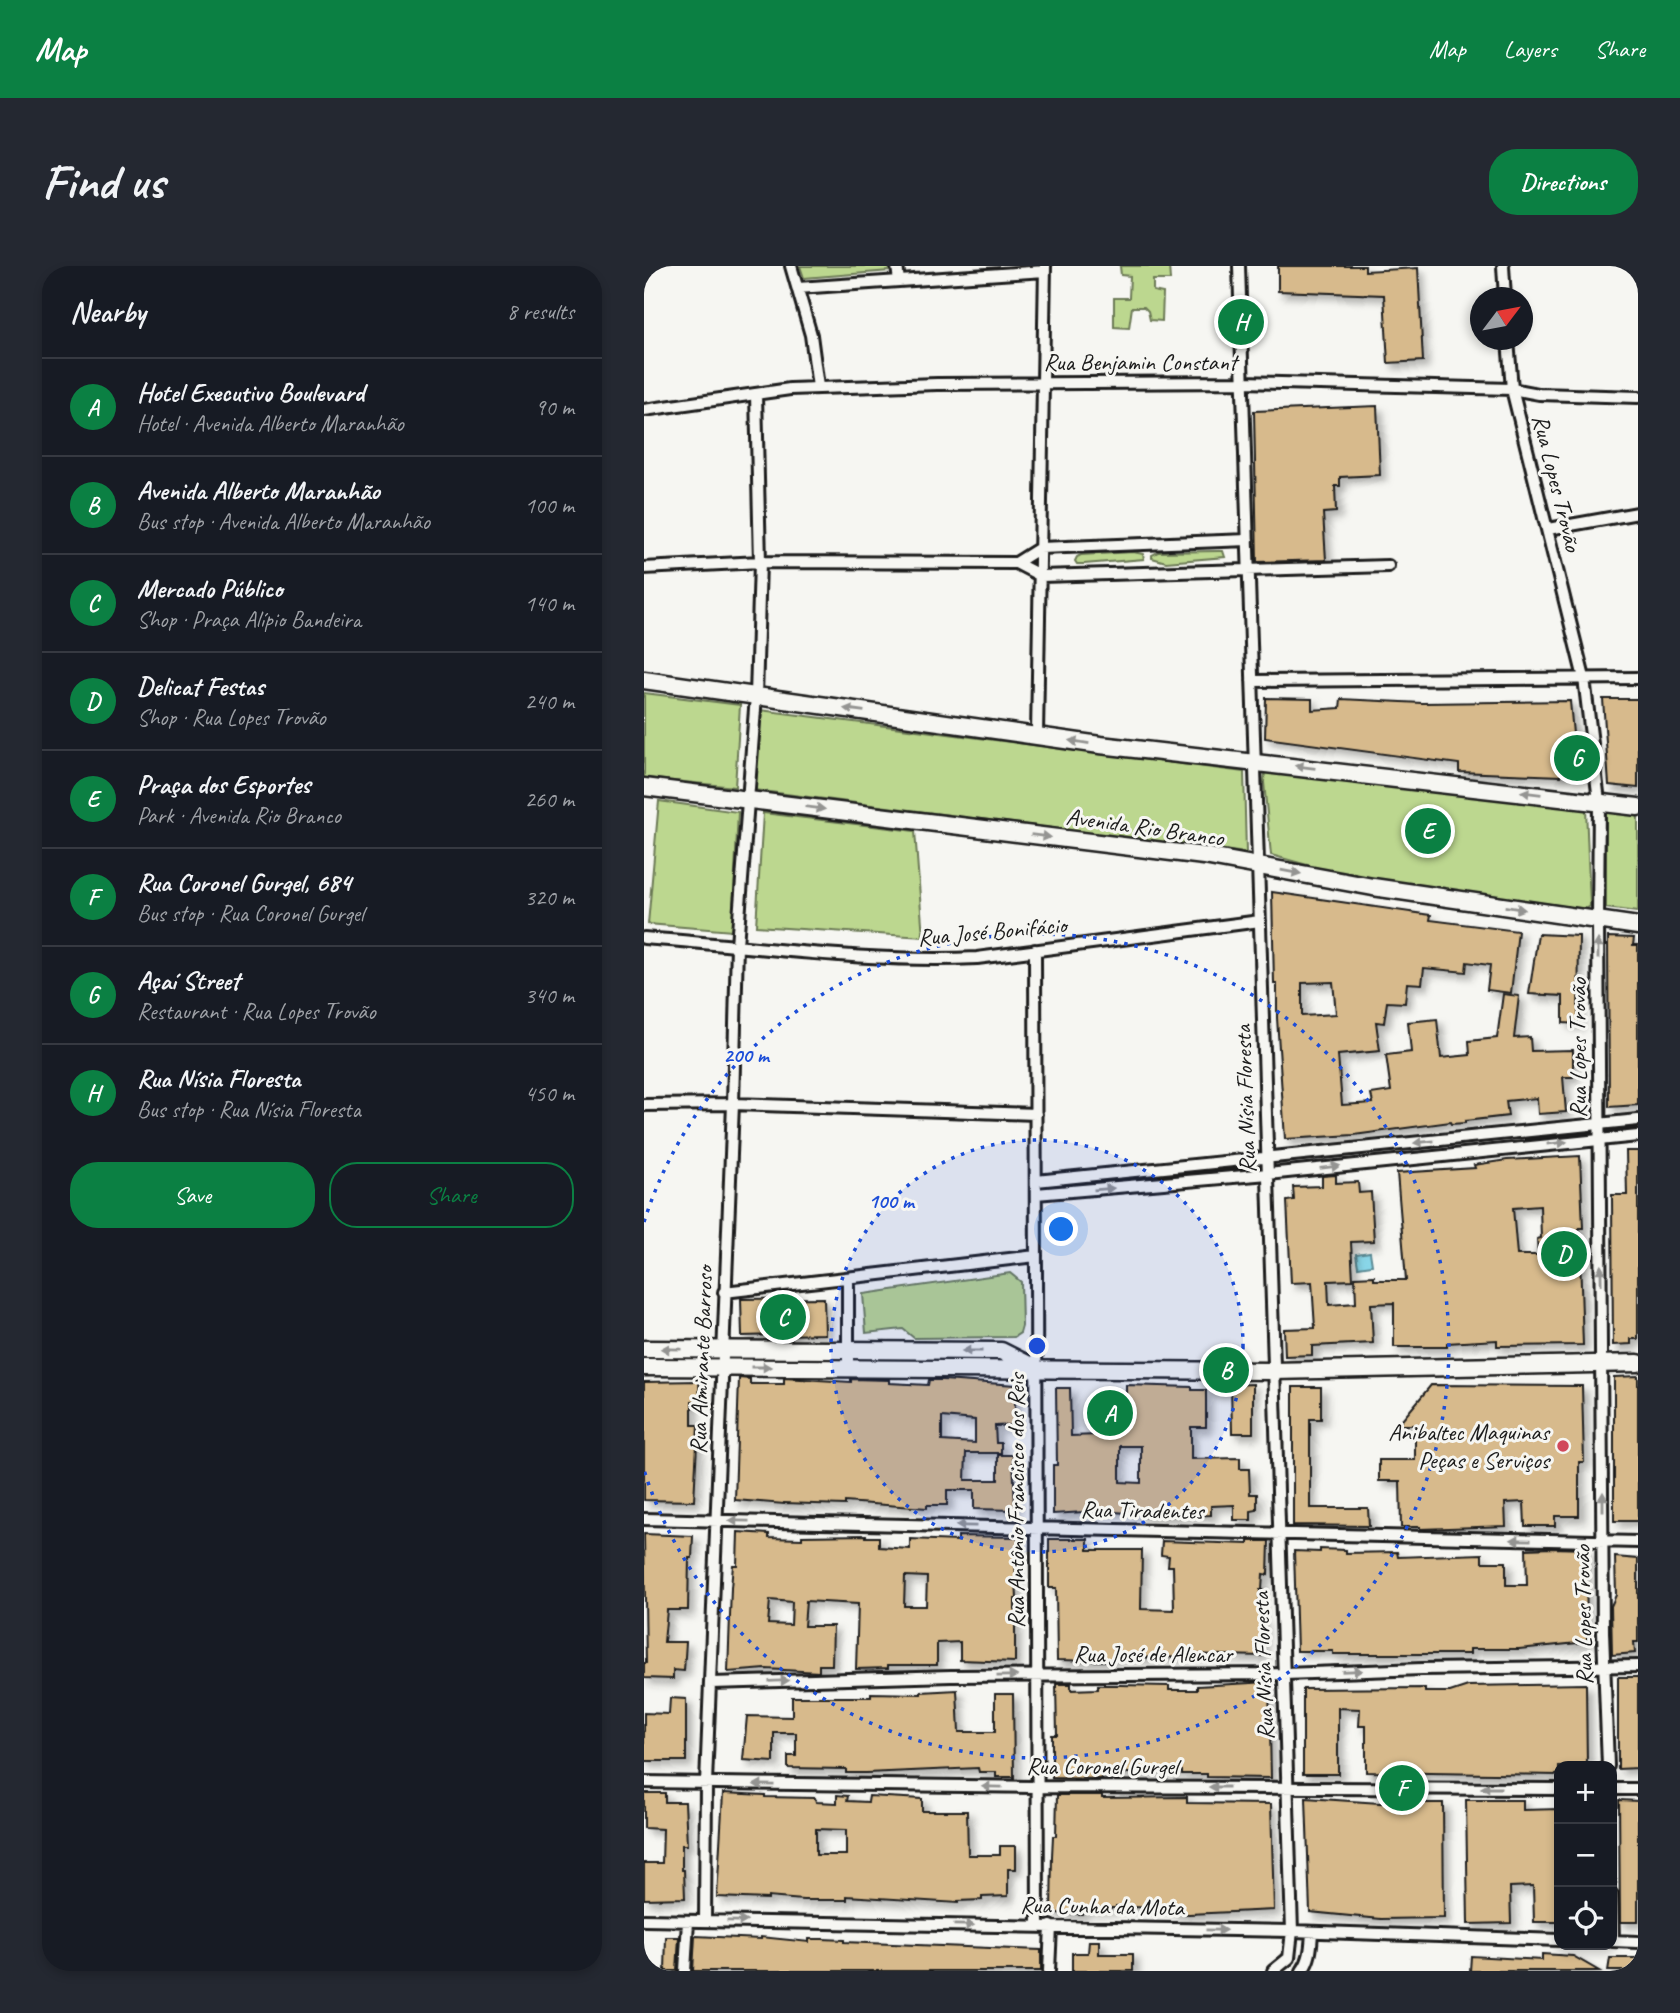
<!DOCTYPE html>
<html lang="en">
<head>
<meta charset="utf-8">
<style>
  body { margin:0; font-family:Caveat,sans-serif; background:#242831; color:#f1f3f6 }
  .controls { position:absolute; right:21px; bottom:21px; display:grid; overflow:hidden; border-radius:14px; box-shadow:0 4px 10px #0003 }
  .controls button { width:63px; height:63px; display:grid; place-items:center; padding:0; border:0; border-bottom:2px solid #363941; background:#171b24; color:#f1f3f6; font:35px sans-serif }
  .compass { position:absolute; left:826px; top:21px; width:63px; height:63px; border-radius:50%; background:#171b24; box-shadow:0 4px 10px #0003; rotate:58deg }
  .you { position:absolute; left:418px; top:964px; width:24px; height:24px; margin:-18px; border:5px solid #fff; border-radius:50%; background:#1a73e8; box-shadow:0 0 0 10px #1a73e833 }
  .badge { display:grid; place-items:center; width:46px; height:46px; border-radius:50%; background:#0b8043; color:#fff; font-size:23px; font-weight:700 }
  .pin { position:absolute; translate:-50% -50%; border:4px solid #fff; box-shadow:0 2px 7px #0006 }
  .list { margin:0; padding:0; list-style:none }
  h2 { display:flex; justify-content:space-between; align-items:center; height:91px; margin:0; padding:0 28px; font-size:30px }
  h2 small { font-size:23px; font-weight:400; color:#9ea1a6 }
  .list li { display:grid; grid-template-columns:46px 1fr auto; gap:21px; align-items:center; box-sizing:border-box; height:98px; padding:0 28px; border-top:2px solid #363941 }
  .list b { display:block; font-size:26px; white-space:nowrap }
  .list p { margin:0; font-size:23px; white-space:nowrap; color:#9ea1a6 }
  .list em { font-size:23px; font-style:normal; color:#9ea1a6 }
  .actions { display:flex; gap:14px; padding:21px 28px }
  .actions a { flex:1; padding:16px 0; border:2px solid #0b8043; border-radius:28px; text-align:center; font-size:24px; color:#0b8043 }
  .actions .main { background:#0b8043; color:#fff }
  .icon { flex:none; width:38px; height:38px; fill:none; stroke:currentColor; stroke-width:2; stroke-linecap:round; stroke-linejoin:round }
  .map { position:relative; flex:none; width:994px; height:1705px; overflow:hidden; border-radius:28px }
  header { display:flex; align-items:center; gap:42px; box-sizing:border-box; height:98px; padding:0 35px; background:#0b8043; color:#fff }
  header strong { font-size:33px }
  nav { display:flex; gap:38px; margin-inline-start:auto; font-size:24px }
  .intro { display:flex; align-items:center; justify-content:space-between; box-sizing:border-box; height:168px; padding:0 42px }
  h1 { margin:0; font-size:49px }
  .button { padding:18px 32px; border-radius:28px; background:#0b8043; color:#fff; font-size:24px; font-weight:700 }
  main { display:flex; gap:42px; padding:0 42px }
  aside { flex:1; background:#171b24; border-radius:28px; box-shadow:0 4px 10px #0003 }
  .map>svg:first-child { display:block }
</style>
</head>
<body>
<header>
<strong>Map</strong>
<nav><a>Map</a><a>Layers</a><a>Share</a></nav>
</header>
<div class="intro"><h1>Find us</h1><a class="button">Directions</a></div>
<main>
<aside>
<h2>Nearby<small>8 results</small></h2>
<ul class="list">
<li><span class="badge">A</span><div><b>Hotel Executivo Boulevard</b><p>Hotel · Avenida Alberto Maranhão</p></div><em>90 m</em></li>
<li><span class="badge">B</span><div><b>Avenida Alberto Maranhão</b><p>Bus stop · Avenida Alberto Maranhão</p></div><em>100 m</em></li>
<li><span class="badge">C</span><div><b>Mercado Público</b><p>Shop · Praça Alípio Bandeira</p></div><em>140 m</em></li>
<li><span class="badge">D</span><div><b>Delicat Festas</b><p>Shop · Rua Lopes Trovão</p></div><em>240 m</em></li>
<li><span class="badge">E</span><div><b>Praça dos Esportes</b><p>Park · Avenida Rio Branco</p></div><em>260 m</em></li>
<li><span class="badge">F</span><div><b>Rua Coronel Gurgel, 684</b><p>Bus stop · Rua Coronel Gurgel</p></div><em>320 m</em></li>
<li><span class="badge">G</span><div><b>Açaí Street</b><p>Restaurant · Rua Lopes Trovão</p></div><em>340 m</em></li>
<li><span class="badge">H</span><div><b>Rua Nísia Floresta</b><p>Bus stop · Rua Nísia Floresta</p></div><em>450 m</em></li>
</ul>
<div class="actions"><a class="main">Save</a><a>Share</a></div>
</aside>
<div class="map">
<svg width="994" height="1705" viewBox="0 0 994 1705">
  <defs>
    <filter id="shadow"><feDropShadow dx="5.5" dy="5.5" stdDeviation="3.5" flood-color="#0004"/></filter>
  </defs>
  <rect width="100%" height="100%" fill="#f6f6f2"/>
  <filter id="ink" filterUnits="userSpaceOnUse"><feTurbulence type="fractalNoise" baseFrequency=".0143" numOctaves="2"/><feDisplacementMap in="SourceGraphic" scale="14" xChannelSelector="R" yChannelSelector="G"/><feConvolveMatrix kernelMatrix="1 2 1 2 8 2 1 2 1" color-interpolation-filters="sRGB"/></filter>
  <g filter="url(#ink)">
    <!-- green -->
    <path fill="#bcd78f" stroke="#6c7a56" stroke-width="2" d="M156,0H245L246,5L160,12Z
      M476,0H525L526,14H509V25L519,27L518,55L506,54L504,45L500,41H488L485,62L470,61V32H485L486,10L477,9Z
      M575,285H579L581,291L522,296L508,292V289L514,286Z
      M489,286L499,288L500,293L440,298H433L431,295L433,291L437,289Z
      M0,427L96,439L91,521L0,512Z
      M116,444L600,506L602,587L110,524Z
      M621,506L942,542L946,640L942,643L703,610L627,589L620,516Z
      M15,535L94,546L88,665L4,658Z
      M962,543L994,547V646L962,642Z
      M119,547L271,565L279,671L112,660Z
      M366,1007L377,1016L378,1060L376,1067L370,1071L270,1072L259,1063L222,1067L219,1028Z"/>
    <!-- water -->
    <path fill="#89d6e8" stroke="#5d8c96" stroke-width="2" d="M726,986L728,999L714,1001L712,988Z"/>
    <!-- building -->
    <path fill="#d7ba8c" stroke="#1c1c1c" stroke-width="2" fill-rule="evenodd" filter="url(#shadow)" d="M634,0H721V5L774,2L779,95L744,97L740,29L634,25Z
      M733,140L736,209L696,211V220H691L692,246L679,247L682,294L613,296L610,145Z
      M622,432L668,433V444L696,442L697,433L778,437L926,435L932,501L916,503L917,510L815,506V498L621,472Z
      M959,433H994V522L965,519Z
      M628,626L787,649L786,654L874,665L867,727L843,724L846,699L823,696L822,706L780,702L778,718L763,717L761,737L743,736L740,757L732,756L736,785L694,789L698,839L729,837L727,828L747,825L742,789L767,786L764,756L793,753L797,792L826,789L825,775L853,772L859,728L875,730L870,772L886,771L887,785L929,784V811H919L922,846L894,848L893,832L862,835L864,850L821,855V857L807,858L806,856L710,869L641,873L633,752V718H630ZM689,716L692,748L658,750V717Z
      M894,668L935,670L934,758L919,757V730L885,728Z
      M964,671L990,672L989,679H994V839L965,841Z
      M982,885H994V1073H987V1078L969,1079L968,929H983Z
      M936,890L939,962H935L939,1079L853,1080V1074L803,1077V1081H750V1037L727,1038L729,1077L668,1080V1089L641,1090L640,1063L671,1062L668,1016L647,1017L643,935L650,934L649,921L678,920V910L692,909V917L714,916L715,927L727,926L730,975L707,976L709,1014L684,1015L685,1039L712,1037L711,1011L730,1010V1014H762L753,907L831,902L830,899L863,894ZM896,940L897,972L893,973L894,989H873L869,942Z
      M180,1032L181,1068L98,1070L97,1033Z
      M994,1110V1255H970V1111Z
      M95,1112L106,1113V1118H140V1112L207,1116V1113L245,1114V1117L284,1119L285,1114H299L372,1119L370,1159L351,1160L352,1177H357V1187H322L321,1214H354V1189H369L371,1244L330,1243V1224H303V1239H283V1242L201,1236V1239L140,1237V1238L91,1234ZM298,1151L331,1154V1177L298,1175Z
      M55,1115L56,1135H48V1159H54L50,1235L0,1234V1116Z
      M609,1118V1167H588L587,1119Z
      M482,1119L548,1121V1124H562V1161H547V1193L596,1192V1203H605L606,1228H613V1244L607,1245V1254H590V1239L567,1240V1249L497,1251V1248L456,1245L409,1248V1199H413L412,1122H426L427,1170L453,1169V1134H482ZM476,1180H497V1217L476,1216Z
      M787,1119L938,1120L940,1196H935V1250H911V1260H881L880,1236L861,1237L862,1260L776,1263V1261H757L756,1215H735V1194H771V1159H754Z
      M649,1121H677V1153H666V1242H724L725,1260L649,1259Z
      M94,1266L125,1268V1272L158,1273V1270L222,1269V1271H235V1281L266,1283V1273L314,1275V1270L374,1271V1291H371L373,1333H371V1396L316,1394V1376L293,1377V1399H244V1402L212,1403L214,1338L162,1335L160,1360H189L188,1399H175V1406L122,1403L84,1406L87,1322L89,1299H93ZM261,1310L283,1311L282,1340H260ZM126,1334L148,1336L147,1359L124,1358Z
      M0,1268L49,1270L48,1292H45L44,1344H23L20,1376H42L40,1405L29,1404V1413L0,1412V1397H2Z
      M405,1273H444V1284H498L497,1343L530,1344L529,1300H524L525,1290L517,1289L518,1275L604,1278V1275H625L624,1309L619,1308L618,1324H616L615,1352H618L619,1390L539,1388V1391L468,1392V1395H457L413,1394L412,1322H405Z
      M908,1282L942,1283L943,1376L875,1383H826V1388H689V1385H653L650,1285L676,1286V1283L702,1284V1287L753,1286L754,1291L838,1288V1296H862V1319H883L882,1283Z
      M971,1291L994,1293V1376H990L991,1387L968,1389L967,1340L972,1329Z
      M974,1411H994V1502L974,1503Z
      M625,1416L627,1512L563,1511V1508H538V1505L458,1508V1513L408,1512V1469H413L412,1418H427V1424L454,1423V1419H476L525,1420V1424H553V1420Z
      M942,1418L943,1500H915V1509L722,1506V1460H715L716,1443L694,1442V1508H659V1423L781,1422V1426H806L824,1420Z
      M313,1424L315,1466H351V1428H369L370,1511H352V1506H335L334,1502L222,1507H202V1503L144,1502V1490H152V1467H130V1496L99,1494L103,1450L148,1451V1431H227V1427L277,1428V1426Z
      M26,1432L42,1433V1495H0V1447L25,1448Z
      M0,1527H21V1536H41L43,1579H38V1604H40L41,1632L0,1633V1597H18L19,1563L0,1562Z
      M79,1527L121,1529V1531L171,1532L172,1536L193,1537V1529L204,1530L203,1535L224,1536L225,1530L278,1533V1545H323L324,1589H356V1580H372V1603H364V1630L338,1631V1634L314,1635V1637L203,1630V1634H159L124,1631V1633L73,1631ZM172,1563L202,1564V1589H172Z
      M413,1529H458V1532L543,1531V1537L627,1538L630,1644L545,1648L527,1647V1643L472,1640V1642H438V1648L407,1647L408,1590L409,1570H412Z
      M662,1532L736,1537H799L800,1652L737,1653L666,1646Z
      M822,1534H879V1544L915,1543V1656H890L889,1620L866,1621L867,1657L824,1658Z
      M975,1534L994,1535V1656H976Z
      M51,1670L117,1673V1671L165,1676V1673H178L200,1674V1676L397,1684V1705H49Z
      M22,1671H35L33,1705H21Z
      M445,1675H455V1688H489V1705H428V1687H444Z
      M898,1688L929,1690L955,1705H826L827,1690L898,1694Z
      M966,1692H994V1705H964Z"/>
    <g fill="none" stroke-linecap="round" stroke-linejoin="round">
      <defs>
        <path id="minor" d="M147,0L167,69L174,121
          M253,0L255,15
          M595,0L648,1665L645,1692L629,1705
          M859,0L861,32
          M154,22L401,5
          M864,74L868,123L940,412L955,535L954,655L959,1366L964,1500
          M0,144L146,123L293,118L599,116L868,123L895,128L994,131
          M904,263L994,247
          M372,297L396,282L604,274
          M0,302L116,296L372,297L397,310L744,300
          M608,415L994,412
          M393,469L401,0
          M0,672C111,680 222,697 333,692L616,655
          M391,684L394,1660
          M0,839L89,838L392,848
          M392,915L994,854
          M392,928L624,908L994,870
          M204,1013V1102
          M80,1026L392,990
          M0,1253L994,1276
          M67,1417L307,1410L640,1408L778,1403L994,1400
          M0,1516L393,1521L915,1523
          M968,1523H994
          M968,1629L969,1675
          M0,1654L648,1665L915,1674
          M61,1655L62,1517L89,838L93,679L112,430L116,296L112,128
          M968,1675L994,1676
          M41,1705L44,1655
          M405,1705L407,1660
          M658,1705C667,1693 667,1680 668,1666"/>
        <path id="secondary" d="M0,414L456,479L994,541
          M0,521L560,590L729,621L994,660
          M0,1083L357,1085L387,1100
          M0,1101L630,1105L994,1097"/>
      </defs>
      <!-- minor casing -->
      <use href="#minor" stroke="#1c1c1c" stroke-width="16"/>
      <!-- secondary casing -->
      <use href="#secondary" stroke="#1c1c1c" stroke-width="21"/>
      <!-- minor -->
      <use href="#minor" stroke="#f6f6f2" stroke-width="10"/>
      <!-- secondary -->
      <use href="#secondary" stroke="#f6f6f2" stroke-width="16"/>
    </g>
    <!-- one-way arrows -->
    <defs><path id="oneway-solid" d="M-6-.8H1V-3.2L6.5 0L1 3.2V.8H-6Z" transform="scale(1.75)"/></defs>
    <g fill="#949492">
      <use href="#oneway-solid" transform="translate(210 444) rotate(-172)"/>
      <use href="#oneway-solid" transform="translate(435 476) rotate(-171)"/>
      <use href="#oneway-solid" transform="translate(661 501) rotate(-173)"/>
      <use href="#oneway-solid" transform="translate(887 527) rotate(-173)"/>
      <use href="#oneway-solid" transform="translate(171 542) rotate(7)"/>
      <use href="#oneway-solid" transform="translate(397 570) rotate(7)"/>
      <use href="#oneway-solid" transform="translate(647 606) rotate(10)"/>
      <use href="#oneway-solid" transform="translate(871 642) rotate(9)"/>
      <use href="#oneway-solid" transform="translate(954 683) rotate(-90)"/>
      <use href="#oneway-solid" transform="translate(780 876) rotate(174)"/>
      <use href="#oneway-solid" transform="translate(913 877) rotate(-6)"/>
      <use href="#oneway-solid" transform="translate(686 901) rotate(-7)"/>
      <use href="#oneway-solid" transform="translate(460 923) rotate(-5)"/>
      <use href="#oneway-solid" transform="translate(957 1009) rotate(-91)"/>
      <use href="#oneway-solid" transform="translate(27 1083) rotate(-179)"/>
      <use href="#oneway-solid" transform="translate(328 1085) rotate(-180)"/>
      <use href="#oneway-solid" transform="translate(117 1101)"/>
      <use href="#oneway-solid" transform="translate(959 1236) rotate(-90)"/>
      <use href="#oneway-solid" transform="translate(95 1255) rotate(-179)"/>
      <use href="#oneway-solid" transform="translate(322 1260) rotate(-179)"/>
      <use href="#oneway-solid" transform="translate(877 1274) rotate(-179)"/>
      <use href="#oneway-solid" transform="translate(708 1405) rotate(-2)"/>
      <use href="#oneway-solid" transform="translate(363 1410) rotate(-1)"/>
      <use href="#oneway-solid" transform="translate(135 1415) rotate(-2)"/>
      <use href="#oneway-solid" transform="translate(120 1519) rotate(-179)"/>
      <use href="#oneway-solid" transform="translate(348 1521) rotate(-179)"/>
      <use href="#oneway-solid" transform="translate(575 1521) rotate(-180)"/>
      <use href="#oneway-solid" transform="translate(847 1522) rotate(-180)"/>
      <use href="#oneway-solid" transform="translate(93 1655) rotate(1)"/>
      <use href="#oneway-solid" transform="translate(320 1659) rotate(1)"/>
      <use href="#oneway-solid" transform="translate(572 1664) rotate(1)"/>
    </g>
  </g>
  <!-- distance rings -->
  <circle cx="393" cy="1080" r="206" fill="#1d4ed8" fill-opacity=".12"/>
  <g fill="none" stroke="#1d4ed8" stroke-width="3.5" stroke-dasharray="3.5 7">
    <circle cx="393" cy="1080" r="206"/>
    <path d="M0 956A412 412 0 1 1 0 1204"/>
  </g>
  <!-- markers -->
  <circle fill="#d1495b" stroke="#f6f6f2" stroke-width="2.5" cx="919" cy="1180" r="7"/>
  <g text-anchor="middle" stroke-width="6" stroke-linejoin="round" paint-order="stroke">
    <!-- street labels -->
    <g font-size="24" fill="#1c1c1c" stroke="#f6f6f2">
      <text x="496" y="104">Rua Benjamin Constant</text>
      <text transform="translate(913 217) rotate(76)" y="8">Rua Lopes Trovão</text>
      <text transform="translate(501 561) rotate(8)" y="8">Avenida Rio Branco</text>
      <text transform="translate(348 665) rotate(-5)" y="8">Rua José Bonifácio</text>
      <text transform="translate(934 782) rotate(-90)" y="8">Rua Lopes Trovão</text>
      <text transform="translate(601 833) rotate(-92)" y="8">Rua Nísia Floresta</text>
      <text transform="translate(57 1094) rotate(-88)" y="8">Rua Almirante Barroso</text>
      <text transform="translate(372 1235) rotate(-90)" y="8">Rua Antônio Francisco dos Reis</text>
      <text transform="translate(498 1244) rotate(1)" y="8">Rua Tiradentes</text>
      <text transform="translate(939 1349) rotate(-91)" y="8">Rua Lopes Trovão</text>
      <text x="509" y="1396">Rua José de Alencar</text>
      <text transform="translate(619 1400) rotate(-92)" y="8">Rua Nísia Floresta</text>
      <text x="458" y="1508">Rua Coronel Gurgel</text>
      <text transform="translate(458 1640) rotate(1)" y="8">Rua Cunha da Mota</text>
    </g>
    <!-- poi labels -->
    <g font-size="24" fill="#1c1c1c" stroke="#f6f6f2" text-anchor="end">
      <text x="905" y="1174">Anibaltec Maquinas<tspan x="905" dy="28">Peças e Serviços</tspan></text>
    </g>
  </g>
  <circle cx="393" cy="1080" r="10" fill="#1d4ed8" stroke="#f6f6f2" stroke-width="3.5"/>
  <g font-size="21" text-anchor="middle" font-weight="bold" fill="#1d4ed8" stroke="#f6f6f2" stroke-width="6" stroke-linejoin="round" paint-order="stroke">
    <text x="102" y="796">200 m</text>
    <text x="247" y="942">100 m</text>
  </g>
</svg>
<div class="controls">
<button>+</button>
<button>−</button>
<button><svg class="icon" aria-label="locate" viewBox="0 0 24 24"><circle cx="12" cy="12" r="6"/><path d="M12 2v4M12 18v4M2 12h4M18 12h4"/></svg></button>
</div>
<svg class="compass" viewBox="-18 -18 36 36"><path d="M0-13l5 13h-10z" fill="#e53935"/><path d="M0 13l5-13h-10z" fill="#9ea1a6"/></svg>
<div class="you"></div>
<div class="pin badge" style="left:466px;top:1147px">A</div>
<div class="pin badge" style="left:582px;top:1104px">B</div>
<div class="pin badge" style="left:139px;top:1051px">C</div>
<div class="pin badge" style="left:920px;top:988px">D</div>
<div class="pin badge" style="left:784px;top:565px">E</div>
<div class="pin badge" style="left:758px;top:1522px">F</div>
<div class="pin badge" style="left:933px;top:492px">G</div>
<div class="pin badge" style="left:597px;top:56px">H</div>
</div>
</main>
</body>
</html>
